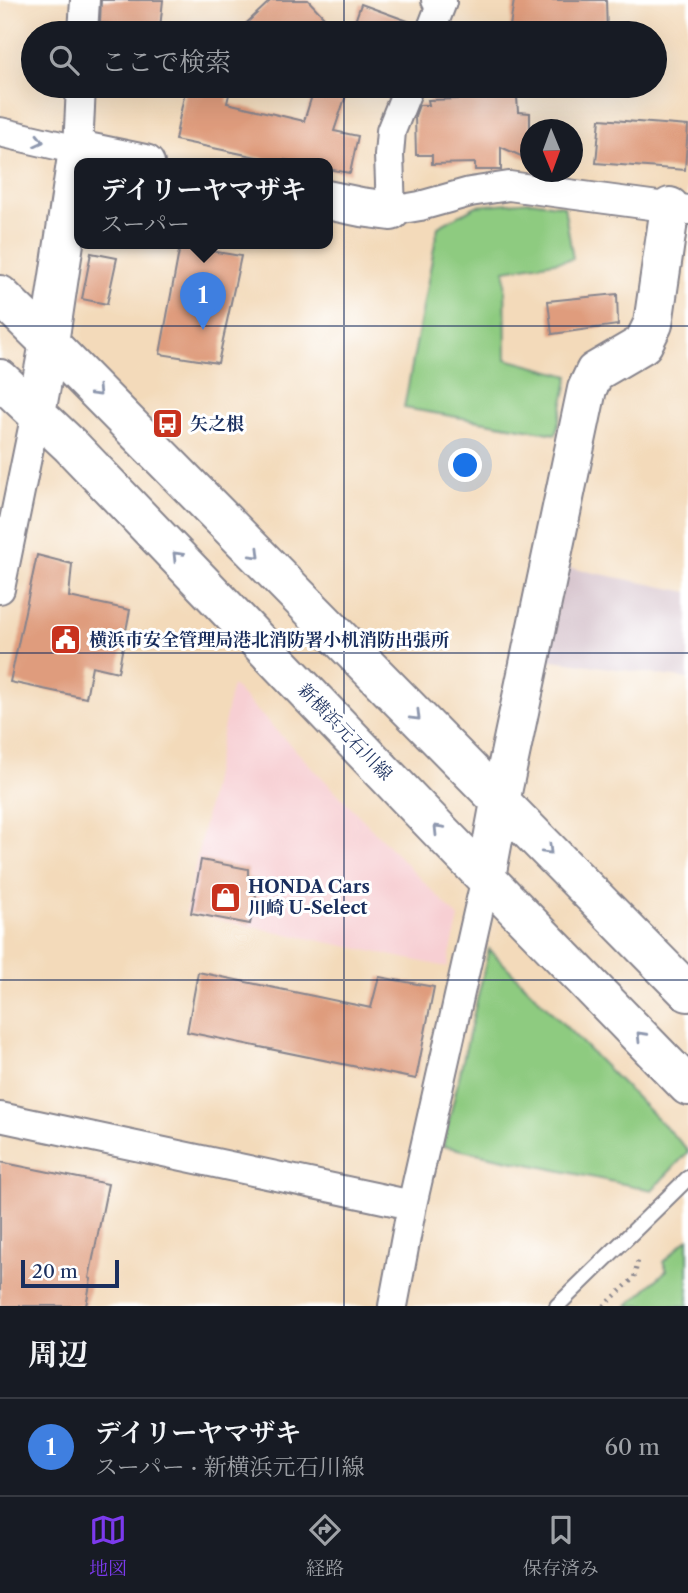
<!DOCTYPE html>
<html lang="ja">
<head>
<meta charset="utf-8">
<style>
  body { margin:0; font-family:"Libre Caslon Text","Noto Serif JP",serif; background:#20242c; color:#f1f3f6 }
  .compass { position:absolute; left:520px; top:119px; width:63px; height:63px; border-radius:50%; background:#171b24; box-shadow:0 7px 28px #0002; rotate:179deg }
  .scale { position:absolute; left:21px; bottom:18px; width:98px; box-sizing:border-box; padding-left:7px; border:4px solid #1b2f5e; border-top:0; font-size:19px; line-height:24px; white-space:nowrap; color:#1b2f5e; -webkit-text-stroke:5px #fff; paint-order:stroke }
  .you { position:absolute; left:466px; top:466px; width:24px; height:24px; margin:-18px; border:5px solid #fff; border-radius:50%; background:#1a73e8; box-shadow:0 0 0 10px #1a73e833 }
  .badge { display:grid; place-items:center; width:46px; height:46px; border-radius:50%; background:#7c3aed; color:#fff; font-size:23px; font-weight:700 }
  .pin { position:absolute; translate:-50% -58px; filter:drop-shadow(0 2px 4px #0008) }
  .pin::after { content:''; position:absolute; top:37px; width:24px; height:21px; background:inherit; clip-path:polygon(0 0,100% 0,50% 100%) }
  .popup { position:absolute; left:74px; top:158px; width:259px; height:91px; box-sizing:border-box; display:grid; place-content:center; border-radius:14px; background:#171b24; filter:drop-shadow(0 2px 5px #0005); font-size:23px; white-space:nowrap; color:#9ea1a6 }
  .popup b { font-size:26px; color:#f1f3f6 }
  .popup::after { content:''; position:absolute; left:50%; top:100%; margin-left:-14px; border:14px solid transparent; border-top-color:#171b24 }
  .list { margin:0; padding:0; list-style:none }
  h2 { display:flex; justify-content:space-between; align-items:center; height:91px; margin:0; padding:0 28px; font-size:30px }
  h2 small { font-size:23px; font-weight:400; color:#9ea1a6 }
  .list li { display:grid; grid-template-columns:46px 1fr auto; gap:21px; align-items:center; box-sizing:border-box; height:98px; padding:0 28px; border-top:2px solid #363941 }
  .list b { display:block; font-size:26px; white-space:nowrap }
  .list p { margin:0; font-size:23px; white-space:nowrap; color:#9ea1a6 }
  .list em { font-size:23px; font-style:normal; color:#9ea1a6 }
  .icon { flex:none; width:38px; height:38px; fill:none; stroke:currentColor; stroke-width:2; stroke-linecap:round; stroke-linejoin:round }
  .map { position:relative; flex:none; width:688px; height:1306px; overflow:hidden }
  .search { position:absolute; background:#171b24; box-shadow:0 7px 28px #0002; left:21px; right:21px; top:21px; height:77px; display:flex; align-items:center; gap:18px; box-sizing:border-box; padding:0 24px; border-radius:38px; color:#9ea1a6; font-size:26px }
  .sheet { height:189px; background:#171b24 }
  nav { display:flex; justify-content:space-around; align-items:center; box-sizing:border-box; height:98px; border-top:2px solid #363941; background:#171b24; font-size:19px; color:#9ea1a6 }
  nav a { display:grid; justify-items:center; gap:4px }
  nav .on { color:#7c3aed }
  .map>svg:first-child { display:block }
</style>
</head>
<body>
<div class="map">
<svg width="688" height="1306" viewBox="0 0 688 1306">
  <rect width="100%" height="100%" fill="#fff"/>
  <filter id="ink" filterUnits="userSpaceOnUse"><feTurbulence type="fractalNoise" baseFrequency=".0143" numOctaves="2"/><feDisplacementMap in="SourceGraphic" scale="14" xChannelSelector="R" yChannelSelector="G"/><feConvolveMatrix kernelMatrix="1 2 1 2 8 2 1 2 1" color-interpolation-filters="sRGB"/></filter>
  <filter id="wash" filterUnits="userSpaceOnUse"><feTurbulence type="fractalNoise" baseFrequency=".00686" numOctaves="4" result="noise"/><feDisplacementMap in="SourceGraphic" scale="28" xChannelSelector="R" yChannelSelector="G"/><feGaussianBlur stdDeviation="1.57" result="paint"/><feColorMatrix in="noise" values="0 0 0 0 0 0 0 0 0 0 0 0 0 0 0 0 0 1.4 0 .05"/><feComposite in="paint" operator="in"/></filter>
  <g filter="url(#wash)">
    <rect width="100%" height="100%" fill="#f3daba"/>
    <!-- built -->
    <path fill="#f7cfd3" d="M232,685L459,918L447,967L186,913Z"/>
    <!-- industrial -->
    <path fill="#d2bdc7" d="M566,567L688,592V679L546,659Z"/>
    <!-- green -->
    <path fill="#8ecb80" stroke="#547d6f" stroke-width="2" d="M531,201L564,206L573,259L505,270L506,359L569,376L556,434L404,408L438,227L476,206Z
      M489,949L688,1150V1152L652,1190L443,1146Z
      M688,1238V1306H627L667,1270L663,1262Z"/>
    <g id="blocks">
      <!-- building -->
      <path fill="#df9c7d" d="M101,0H163L160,28L100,23Z
        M271,0H308L339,33H236Z
        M514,0H606L607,33H509Z
        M361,4L416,24L414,33H351Z
        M186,86H231L227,103L304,121L315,86H349L334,131L358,136L350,173L327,169V164H303L285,160V163L175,140Z
        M517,97L518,112L530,113V160L501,147V170H475V163L432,164V155H416L415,116L419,105H429L428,100Z
        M600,119L688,126L685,170L596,163Z
        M180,246L241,256L218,363L160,354Z
        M91,253L117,258L107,304L82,299Z
        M617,294L618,325L552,334L548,301Z
        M37,555L72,564L69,597L130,610L118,672L92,666L86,698L10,682Z
        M201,860L248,869V878L259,880L250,924L191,913Z
        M198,972L371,1008L379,977L434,987L416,1079L187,1032Z
        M0,1162L108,1184L89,1278L91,1279L86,1306H0Z"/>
    </g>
  </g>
  <g filter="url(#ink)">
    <use href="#blocks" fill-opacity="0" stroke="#87848c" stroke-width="2"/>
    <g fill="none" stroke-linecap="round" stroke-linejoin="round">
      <defs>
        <path id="lane" d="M557,1306L688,1178"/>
        <path id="street" d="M83,33L85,0
          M430,33L442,2L436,0
          M409,86L391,131L389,155L391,211L420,206L470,192L509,186L688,210
          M0,132L78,150L81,86
          M0,589L36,413
          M0,1117L412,1205
          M393,1306L412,1205L486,877"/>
        <path id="secondary" d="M327,200L361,207L391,211
          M0,295L49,343L688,992
          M0,379L71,446L439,830L688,1086
          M36,413L49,343L78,150L145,164
          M486,877L500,802L587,389L595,372L643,344L653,324L670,207"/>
      </defs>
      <!-- lane casing -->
      <use href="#lane" stroke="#87848c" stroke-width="18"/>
      <!-- street casing -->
      <use href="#street" stroke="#87848c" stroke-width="32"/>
      <!-- secondary casing -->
      <use href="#secondary" stroke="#87848c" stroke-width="42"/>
      <!-- path -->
      <path stroke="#87848c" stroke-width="4.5" stroke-dasharray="2 5" stroke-linecap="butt" d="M604,1306L634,1278L638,1261"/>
      <!-- lane -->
      <use href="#lane" stroke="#fff" stroke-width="14"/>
      <!-- street -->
      <use href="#street" stroke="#fff" stroke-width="28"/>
      <!-- secondary -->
      <use href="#secondary" stroke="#fff" stroke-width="38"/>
    </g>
    <!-- one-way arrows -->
    <defs><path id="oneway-chevron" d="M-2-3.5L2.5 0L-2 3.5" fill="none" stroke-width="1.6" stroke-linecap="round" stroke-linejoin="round" transform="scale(1.75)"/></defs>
    <g stroke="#8d97ae">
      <use href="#oneway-chevron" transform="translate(39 141) rotate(13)"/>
      <use href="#oneway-chevron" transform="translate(97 392) rotate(45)"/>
      <use href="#oneway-chevron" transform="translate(256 554) rotate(45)"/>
      <use href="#oneway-chevron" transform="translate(177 556) rotate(-134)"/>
      <use href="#oneway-chevron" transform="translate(416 716) rotate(45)"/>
      <use href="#oneway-chevron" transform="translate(438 829) rotate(-134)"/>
      <use href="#oneway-chevron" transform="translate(548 850) rotate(45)"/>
      <use href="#oneway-chevron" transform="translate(641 1036) rotate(-134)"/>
    </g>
  </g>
  <!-- grid -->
  <path fill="none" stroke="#1b2f5e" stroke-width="2" stroke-opacity="0.55" d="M344,0V33M344,86V1306M0,326H688M0,653H688M0,980H688"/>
  <!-- icons -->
  <defs>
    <symbol id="bus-square" viewBox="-11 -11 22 22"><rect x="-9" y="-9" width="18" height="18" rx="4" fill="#c8321e" stroke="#fff"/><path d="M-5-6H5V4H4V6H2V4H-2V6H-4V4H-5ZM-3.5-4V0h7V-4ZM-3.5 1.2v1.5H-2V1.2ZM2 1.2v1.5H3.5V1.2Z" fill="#fff"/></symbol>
    <symbol id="civic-square" viewBox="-11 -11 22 22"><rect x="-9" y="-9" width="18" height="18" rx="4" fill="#c8321e" stroke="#fff"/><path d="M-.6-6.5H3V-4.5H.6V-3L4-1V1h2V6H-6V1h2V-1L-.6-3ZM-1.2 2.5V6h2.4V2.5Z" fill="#fff"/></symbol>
    <symbol id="shop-square" viewBox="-11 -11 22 22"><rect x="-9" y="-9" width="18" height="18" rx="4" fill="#c8321e" stroke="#fff"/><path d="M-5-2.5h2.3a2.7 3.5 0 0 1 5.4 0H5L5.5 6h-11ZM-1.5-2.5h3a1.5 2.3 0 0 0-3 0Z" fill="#fff"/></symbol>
  </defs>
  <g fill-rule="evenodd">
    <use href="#bus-square" x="150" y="406" width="35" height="35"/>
    <use href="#civic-square" x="48" y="622" width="35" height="35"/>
    <use href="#shop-square" x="208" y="880" width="35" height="35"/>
  </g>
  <g text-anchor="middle" stroke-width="6" stroke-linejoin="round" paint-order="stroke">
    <!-- poi labels -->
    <g font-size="18" font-weight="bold" fill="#1b2f5e" stroke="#fff" text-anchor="start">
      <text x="190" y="430">矢之根</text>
      <text x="89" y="646">横浜市安全管理局港北消防署小机消防出張所</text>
      <text x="248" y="893">HONDA Cars<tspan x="248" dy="21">川崎 U-Select</tspan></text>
    </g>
    <!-- street labels -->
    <g font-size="18" fill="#1b2f5e" stroke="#fff">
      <text transform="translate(345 732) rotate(46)" y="6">新横浜元石川線</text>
    </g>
  </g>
</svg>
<svg class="compass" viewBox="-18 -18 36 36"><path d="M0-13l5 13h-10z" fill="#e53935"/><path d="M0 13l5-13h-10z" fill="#9ea1a6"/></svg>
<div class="scale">20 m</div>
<div class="you"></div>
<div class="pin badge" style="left:203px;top:330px;background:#3f7fe0">1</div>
<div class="popup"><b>デイリーヤマザキ</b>スーパー</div>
<div class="search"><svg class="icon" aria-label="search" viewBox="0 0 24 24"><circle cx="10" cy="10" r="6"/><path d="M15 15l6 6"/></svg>ここで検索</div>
</div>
<section class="sheet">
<h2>周辺<small></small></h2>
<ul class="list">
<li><span class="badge" style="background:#3f7fe0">1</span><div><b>デイリーヤマザキ</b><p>スーパー · 新横浜元石川線</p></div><em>60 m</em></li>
</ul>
</section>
<nav>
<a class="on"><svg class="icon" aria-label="map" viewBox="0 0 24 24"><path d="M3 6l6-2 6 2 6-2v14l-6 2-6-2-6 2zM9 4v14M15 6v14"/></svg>地図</a>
<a><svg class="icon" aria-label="directions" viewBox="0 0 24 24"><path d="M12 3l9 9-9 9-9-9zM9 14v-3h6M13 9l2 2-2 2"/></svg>経路</a>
<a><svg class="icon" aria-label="saved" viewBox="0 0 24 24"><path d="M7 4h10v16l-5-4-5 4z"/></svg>保存済み</a>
</nav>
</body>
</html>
